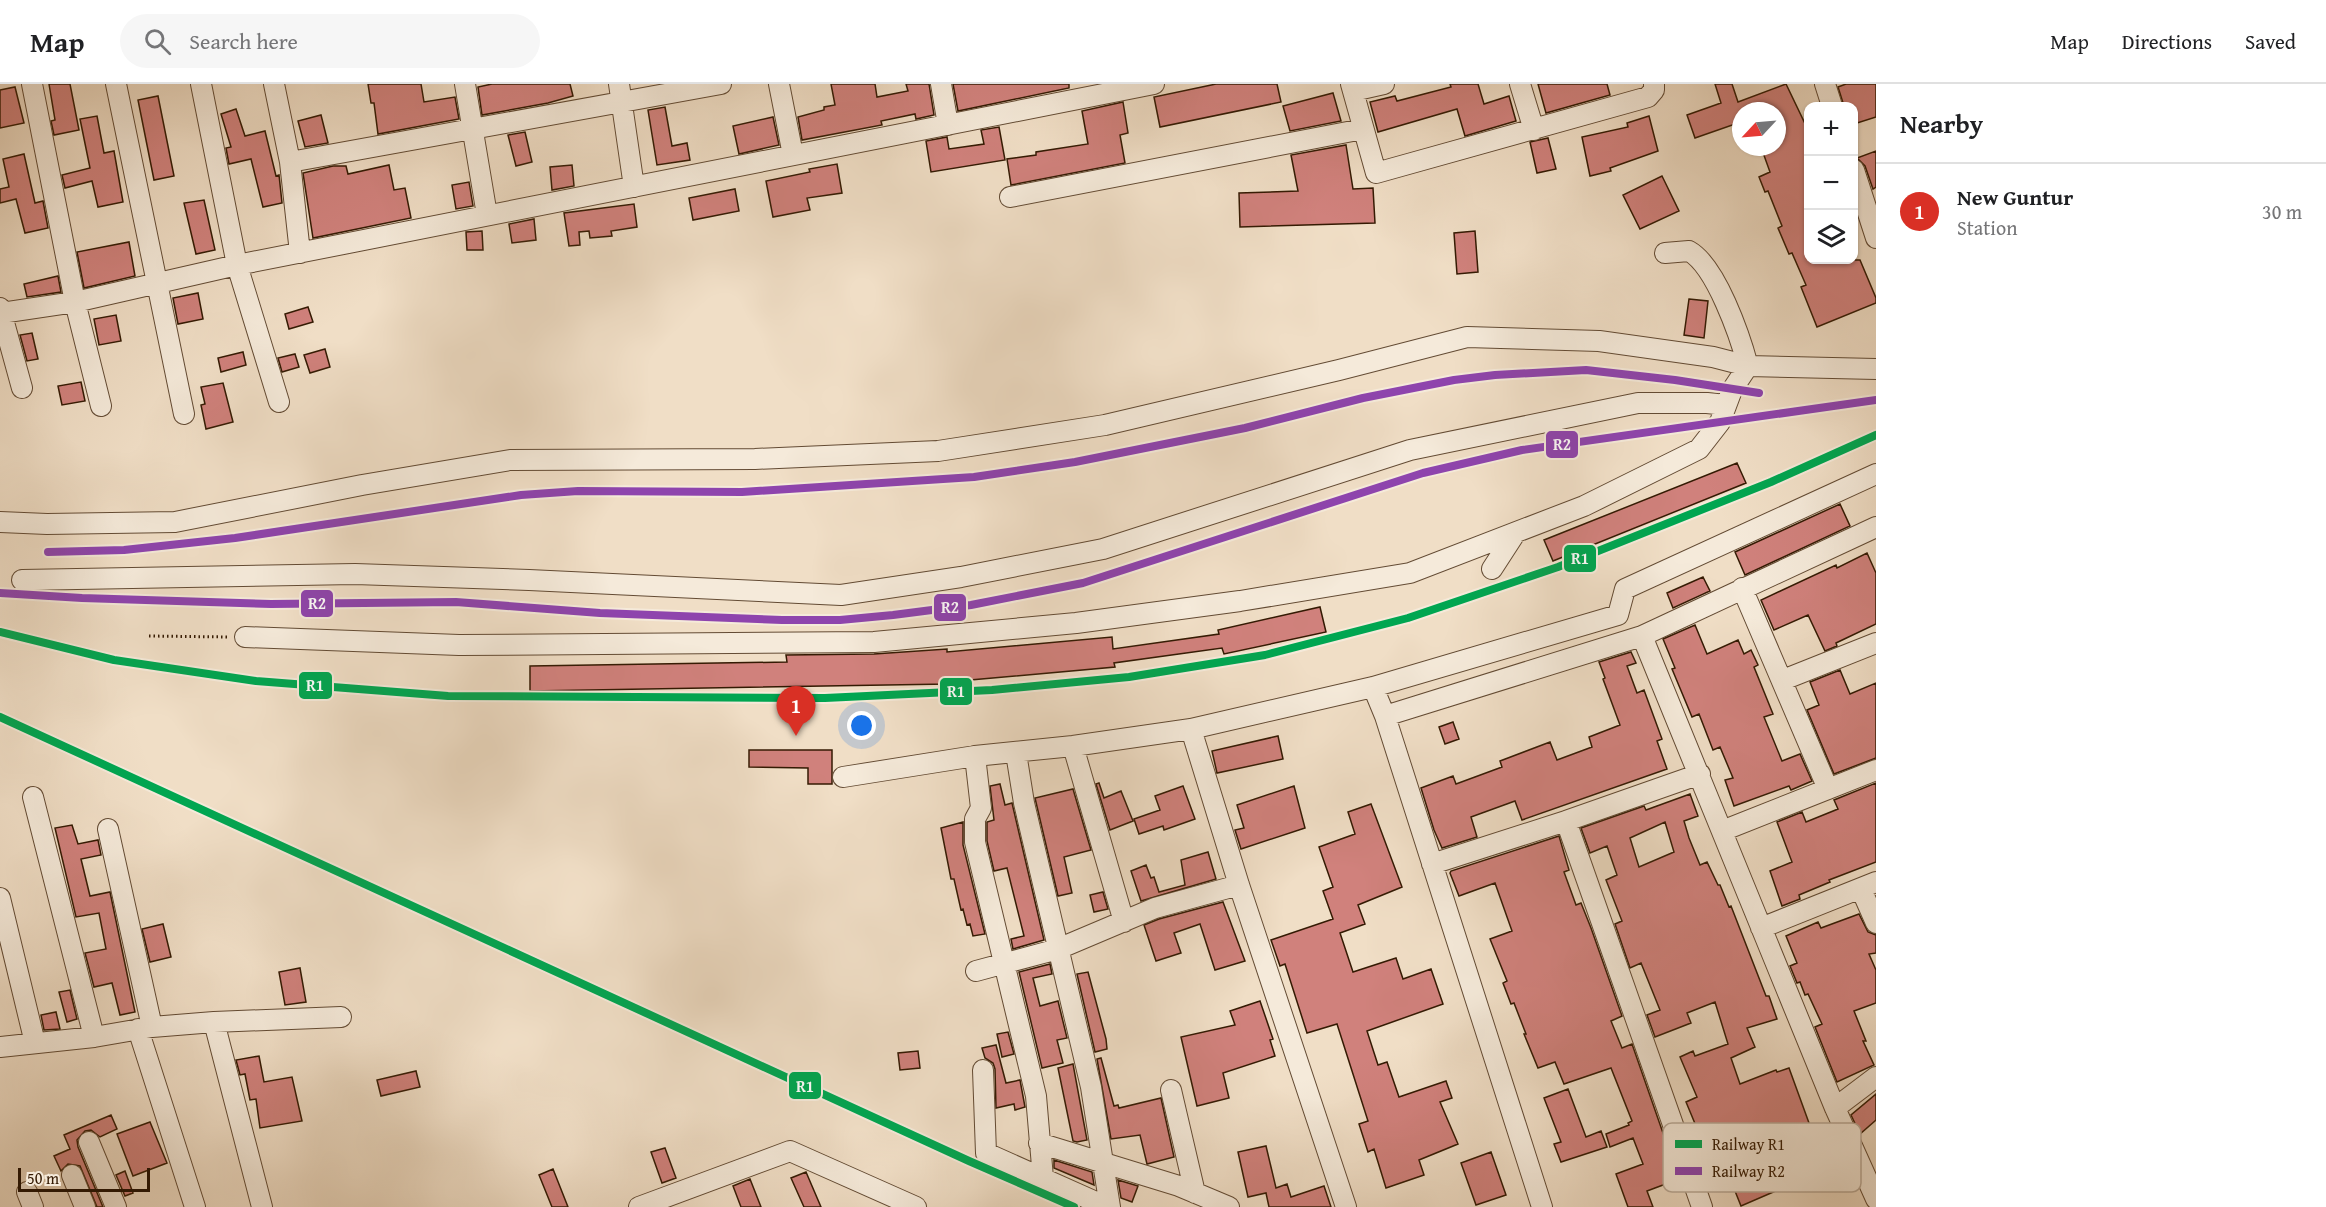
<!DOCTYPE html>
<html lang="en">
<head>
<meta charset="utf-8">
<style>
  body { margin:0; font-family:"Gentium Book Plus",serif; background:#f6f6f6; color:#202124 }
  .controls { position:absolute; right:18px; top:18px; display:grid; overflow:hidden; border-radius:12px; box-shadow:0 2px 4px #0004 }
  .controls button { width:54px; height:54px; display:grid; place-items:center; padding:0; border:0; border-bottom:2px solid #e0e0e0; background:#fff; color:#202124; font:30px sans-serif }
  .compass { position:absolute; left:1732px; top:18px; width:54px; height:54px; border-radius:50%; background:#fff; box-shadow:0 2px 4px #0004; rotate:244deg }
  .scale { position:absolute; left:18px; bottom:15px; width:132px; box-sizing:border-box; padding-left:6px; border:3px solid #341a03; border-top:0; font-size:16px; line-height:21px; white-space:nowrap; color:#341a03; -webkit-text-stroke:4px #f5eada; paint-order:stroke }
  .you { position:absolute; left:862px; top:642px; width:21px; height:21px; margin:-15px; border:4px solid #fff; border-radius:50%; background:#1a73e8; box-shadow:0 0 0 9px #1a73e833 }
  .badge { display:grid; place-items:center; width:39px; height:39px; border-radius:50%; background:#d93025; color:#fff; font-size:20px; font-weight:700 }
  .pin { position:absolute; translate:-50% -50px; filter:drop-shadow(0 2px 3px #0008) }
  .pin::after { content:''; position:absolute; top:32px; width:21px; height:18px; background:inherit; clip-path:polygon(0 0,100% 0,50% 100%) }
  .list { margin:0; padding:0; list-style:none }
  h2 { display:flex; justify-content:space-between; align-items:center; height:78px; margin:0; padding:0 24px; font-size:26px }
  h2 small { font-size:20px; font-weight:400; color:#757577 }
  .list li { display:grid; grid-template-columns:39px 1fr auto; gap:18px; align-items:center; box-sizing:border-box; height:96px; padding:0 24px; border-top:2px solid #e0e0e0 }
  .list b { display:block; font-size:22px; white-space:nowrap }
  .list p { margin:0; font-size:20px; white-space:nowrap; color:#757577 }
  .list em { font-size:20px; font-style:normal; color:#757577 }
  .icon { flex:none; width:33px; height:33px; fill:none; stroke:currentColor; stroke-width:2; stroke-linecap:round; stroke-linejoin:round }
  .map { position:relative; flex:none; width:1876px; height:1123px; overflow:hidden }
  header { display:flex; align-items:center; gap:36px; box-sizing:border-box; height:84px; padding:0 30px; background:#fff; border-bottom:2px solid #e0e0e0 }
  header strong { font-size:28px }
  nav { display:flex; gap:33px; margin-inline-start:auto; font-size:21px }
  .search { width:420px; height:54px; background:#f6f6f6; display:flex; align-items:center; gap:15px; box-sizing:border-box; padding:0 21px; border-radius:33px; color:#757577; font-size:22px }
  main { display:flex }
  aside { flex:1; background:#fff }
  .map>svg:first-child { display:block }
</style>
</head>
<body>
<header>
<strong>Map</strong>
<div class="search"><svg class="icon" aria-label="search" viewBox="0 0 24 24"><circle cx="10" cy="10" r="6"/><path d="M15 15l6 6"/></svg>Search here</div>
<nav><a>Map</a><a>Directions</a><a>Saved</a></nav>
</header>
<main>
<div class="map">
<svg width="1876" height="1123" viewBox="0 0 1876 1123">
  <rect width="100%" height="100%" fill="#f0dec6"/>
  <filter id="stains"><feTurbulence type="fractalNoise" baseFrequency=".00333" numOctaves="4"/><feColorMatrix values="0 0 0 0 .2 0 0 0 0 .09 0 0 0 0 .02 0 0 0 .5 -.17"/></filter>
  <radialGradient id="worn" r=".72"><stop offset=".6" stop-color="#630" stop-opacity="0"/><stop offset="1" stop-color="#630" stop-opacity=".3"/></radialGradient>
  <!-- building -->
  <path fill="#d0817c" stroke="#341a03" stroke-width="1.5" fill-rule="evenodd" d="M49,0H70L79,46L54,51L51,37L55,36Z
    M368,0H421L424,18L455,13L459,35L378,50L374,19H371Z
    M492,0H570L573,12L548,19L482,31L478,3Z
    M831,0H875L877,13L908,7L906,0H929L934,31L916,35L915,30L881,37L882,41L802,56L798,33L824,26V23L835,21Z
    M953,0H1069V4L958,27Z
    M1216,0H1277L1281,18L1160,43L1154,13Z
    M1450,0H1478L1484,20L1509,12L1516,37L1465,52L1457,25L1378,48L1370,18L1395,12L1397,17L1451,3Z
    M1538,0H1607L1610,11L1546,29Z
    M1715,0H1732L1738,18L1786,0L1809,48V176H1860L1876,214V219L1817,243L1801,203L1806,201L1792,169L1789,170L1778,144L1782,142L1768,107L1765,108L1759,93L1770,88L1761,63H1777V27H1741V38L1695,54L1687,31L1721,19Z
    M1846,0H1876V33L1854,40V22H1844L1838,3Z
    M15,3L24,39L0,44V6Z
    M1333,9L1341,37L1290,47L1283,22Z
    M158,12L174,92L154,96L138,16Z
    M1123,18L1128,49L1120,51L1125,79L1011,101L1007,75L1036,71V68L1088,60L1082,27Z
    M665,23L672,62L687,59L690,76L657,81L648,26Z
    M236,25L245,52L265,47L276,92L279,91L282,119L263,123L251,75L229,80L226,64L231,63L221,30Z
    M321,31L328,59L305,63L298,37Z
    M97,32L104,69L114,67L123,118L98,123L92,97L65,104L62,91L90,84L80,35Z
    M1649,32L1658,67L1610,84L1611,87L1590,92L1582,53L1628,43L1627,39Z
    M773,33L779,61L739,70L733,42Z
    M999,43L1005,76L931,88L926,57L947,53L949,65L984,60L981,46Z
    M525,48L532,78L516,82L508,51Z
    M1548,54L1556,85L1537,89L1530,58Z
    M1346,61L1353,105L1373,104L1375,139L1240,143L1239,109L1298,107L1291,71Z
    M1876,67V103L1873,105L1865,82L1857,74Z
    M24,70L35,119L43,117L48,144L25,149L16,115L0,119V105L9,103L3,75Z
    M837,80L842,109L807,114L810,126L773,133L766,97L810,88L809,85Z
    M389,81L394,106L405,104L411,134L313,154L303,89L333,82H346L348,90Z
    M572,81L574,102L552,106L550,83Z
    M1662,92L1679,127L1640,145L1623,111Z
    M469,98L473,122L456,125L452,101Z
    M735,105L739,127L693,136L689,114Z
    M204,116L215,166L196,170L184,119Z
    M634,120L637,143L611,147L612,152L590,154L589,147L579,148L580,161L569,162L564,129Z
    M534,135L536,156L512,159L509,140Z
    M482,147L483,166H467L466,148Z
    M1475,147L1478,188L1457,190L1454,149Z
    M129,158L135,192L84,204L77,168Z
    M58,192L61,208L27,213L24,200Z
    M198,209L203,235L178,240L173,214Z
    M1689,215L1708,217L1704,254L1684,251Z
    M308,223L313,238L289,245L285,230Z
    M116,231L121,257L99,261L94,235Z
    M32,249L38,275L27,277L20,251Z
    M325,265L330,283L310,289L304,271Z
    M243,268L246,281L221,288L218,274Z
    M295,270L299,283L282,288L278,274Z
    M81,298L85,317L62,321L58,302Z
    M223,299L233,338L206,345L201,321L205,320L201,303Z
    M1737,379L1746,399L1553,477L1544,456Z
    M1840,420L1850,442L1745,491L1735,468Z
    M1867,469L1876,489V540L1836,559L1837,562L1825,567L1808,531L1774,546L1761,516L1836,481L1837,484Z
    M1703,493L1710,507L1673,524L1667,509Z
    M1320,523L1326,548L1224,570L1222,564L1114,579L1115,583L948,598V600L530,607V582L787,578L786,571L874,570L947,565V568L1112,553L1113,565L1219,550L1218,546Z
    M1695,541L1707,570L1738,556L1744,570L1751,566L1758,581L1754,583L1773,630L1764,633L1782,677L1800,670L1812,697L1791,706L1789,702L1734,722L1725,696L1733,694L1720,663L1713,666L1699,630L1692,633L1672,585L1675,584L1663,555Z
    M1631,568L1636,579L1627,582L1637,609L1644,606L1662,655L1657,657L1667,685L1522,736L1515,717L1471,733L1477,753L1442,764L1434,746L1421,704L1453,692L1456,700L1502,683L1500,677L1550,658L1557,676L1592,663L1589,653L1620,641L1603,595L1605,594L1599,578Z
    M1840,586L1850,610L1876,599V674L1834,690L1807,626L1819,621L1810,598Z
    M1453,638L1459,655L1445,660L1439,643Z
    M1278,652L1283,675L1217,689L1212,667Z
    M749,666H832V700H808V684L749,683Z
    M1099,699L1104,714L1121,707L1133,737L1110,746L1096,700Z
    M1876,699V778L1829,796L1830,798L1799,811L1800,815L1782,822L1770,787L1792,778L1777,738L1802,728L1806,738L1838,725L1834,716Z
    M1000,700L1005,721L1012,719L1044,856L1013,865L1011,855L1024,852L1007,784L994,787L987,757V738L994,736L990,702Z
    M1183,702L1195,735L1164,746L1163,742L1139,750L1134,735L1160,726L1155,712Z
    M1294,702L1305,744L1241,765L1235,746L1244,744L1237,721Z
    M1073,705L1091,766L1064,773L1072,809L1058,812L1035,714Z
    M1690,710L1698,732L1684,737L1689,754L1700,781L1707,778L1718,801H1720L1729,823L1731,822L1766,912H1769L1777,935L1747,944L1755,963L1731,974L1740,1000L1776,986L1777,988L1789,984L1813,1050L1823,1046L1831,1069L1824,1071L1830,1092L1787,1107L1785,1103L1741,1122L1735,1107L1738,1106L1727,1080L1717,1084L1699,1041L1696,1042L1686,1018L1697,1013L1680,973L1693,967L1695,972L1728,960L1715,918L1687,929L1691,939L1655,953L1647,931L1660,926L1641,879L1630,884L1615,840L1622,837L1606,796L1617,791L1607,762L1590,769L1581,744L1644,722L1646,726ZM1665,738L1674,768L1639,783L1630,754Z
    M1371,720L1402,803L1358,821L1365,840L1340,849L1353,888L1396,874L1403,895L1431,885L1443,920L1367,947L1378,981L1387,978L1399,1013L1446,997L1452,1014L1440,1018L1458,1060L1419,1076L1424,1091L1386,1104L1374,1065L1368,1068L1359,1040L1368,1037L1337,940L1307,949L1285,880L1280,882L1271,856L1333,835L1323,807L1333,803L1319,763L1355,750L1348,728Z
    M963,738V761L985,850L973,852L970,840L967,841L963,825L961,826L954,795H951L941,744Z
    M72,741L78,760L98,756L101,771L81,775L90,812L110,808L135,928L120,931L112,899L94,903L85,869L106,865L99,829L76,833L55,744Z
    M1559,752L1569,786L1564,788L1576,821L1581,819L1591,844L1622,932L1611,937L1622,964L1632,960L1679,1095L1647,1107L1653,1123H1628L1616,1090L1643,1080L1633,1054L1610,1063L1606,1050L1629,1041L1628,1039L1632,1037L1611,984L1564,1000L1555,978L1538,984L1524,950H1526L1514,919L1511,920L1503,899L1507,897L1490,855L1512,847L1495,799L1459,812L1450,789L1451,787Z
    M1208,768L1216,795L1141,817L1131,787L1146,781L1151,794L1154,793L1159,808L1185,801L1181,776Z
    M1103,808L1108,825L1094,828L1090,811Z
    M1223,818L1245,877L1215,886L1200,840L1174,849L1181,869L1156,877L1144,841L1159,835Z
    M1859,830L1868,848L1876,851V869L1869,870L1876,886V919L1854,927L1866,957H1863L1874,981L1837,998L1815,943L1822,940L1808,910L1805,911L1800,898L1797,899L1790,882L1797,879L1786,852L1818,838L1821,844Z
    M163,840L171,873L150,878L142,845Z
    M1050,880L1052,890L1033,894L1040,922L1058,917L1067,954L1057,956L1063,979L1042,984L1019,888Z
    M300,884L306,918L285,921L279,888Z
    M1088,888L1106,955L1107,965L1095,968L1077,890Z
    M70,906L77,935L67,938L59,908Z
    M1260,917L1273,955L1270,956L1275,972L1223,989L1229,1014L1197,1022L1181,953L1235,941L1230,927Z
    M56,928L60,945L44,946L41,931Z
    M1008,948L1014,970L1002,973L997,950Z
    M996,961L1006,999L1020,996L1025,1023L1015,1026L1014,1020L996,1024L995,985L993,979L985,974L982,964Z
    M918,967L920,984L900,986L898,969Z
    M259,972L264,998L292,993L302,1037L260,1044L256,1015L250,1016L245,990L240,991L236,976Z
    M1101,974L1114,1022L1118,1021L1119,1024L1161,1014L1174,1073L1147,1080L1140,1051L1111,1055L1097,975Z
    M1073,980L1087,1056L1077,1058L1073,1057L1058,984Z
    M416,987L420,1003L381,1012L377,996Z
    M1568,1005L1586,1053L1601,1047L1607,1063L1561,1078L1554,1060L1561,1058L1544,1014Z
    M1876,1010V1036L1860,1050L1851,1031Z
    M111,1031L117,1045L100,1053L91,1046L85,1047L77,1056L78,1063L103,1123H97L80,1082L68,1080L61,1087L54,1072L70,1065L64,1051Z
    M150,1038L167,1079L133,1092L117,1050Z
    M1266,1062L1276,1104L1287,1100L1291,1113L1324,1102L1331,1123H1269L1266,1109L1248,1113L1238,1068Z
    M665,1064L676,1094L662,1099L651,1068Z
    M1491,1068L1506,1111L1476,1121L1461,1079Z
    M1054,1076L1092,1088L1094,1101L1054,1084Z
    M553,1085L568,1123H552L539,1091Z
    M125,1087L133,1109L125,1112L116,1091Z
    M806,1088L821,1123H804L791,1094Z
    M750,1095L761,1123H741L733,1102Z
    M1118,1096L1138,1102L1132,1118L1121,1114Z"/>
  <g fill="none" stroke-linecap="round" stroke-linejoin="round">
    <defs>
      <path id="minor" d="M32,0L75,218L101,322
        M116,0L184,330
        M201,0L237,181L279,318
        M274,0L290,78L300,169
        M465,0L487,131
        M619,0L634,103
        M779,0L793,71
        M941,0L948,41
        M1351,0L1376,89L1648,13L1654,6V0
        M1520,0L1534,46
        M1825,0L1832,22
        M1353,7L1384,0
        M290,78L721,0
        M1854,86L1876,154
        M1010,113L1363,45
        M0,224L22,304
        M1,229L75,218L237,181L1154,0
        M0,438L47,440L175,438L362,401L510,376L755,375L938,367L1105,341L1339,286L1467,253L1599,257L1713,273L1748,282L1876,285
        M1492,485L1516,448
        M22,496L355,490L529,496L841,511L961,493L1103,465L1410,366L1638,319H1707L1726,321
        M1742,504L1828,705
        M1642,552L1835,1024L1876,1115
        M245,553L459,561L874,558L1076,539L1240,517L1410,489L1584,422L1699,365L1720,338L1732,306L1748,282C1740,252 1716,182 1689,167L1665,169
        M1783,596L1876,559
        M1373,603L1385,632L1542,1123
        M1385,632L1642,552L1876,443
        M1191,645L1239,801L1346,1123
        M1073,662L1124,838
        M1016,669L1024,719L1091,1003L1110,1123
        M975,672L981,724L975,735V758L1036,1012L1043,1094
        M843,693L975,672L1073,662L1191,645L1373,603L1618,531L1625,505L1876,390
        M33,713L94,953
        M1566,737L1702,1123
        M108,745L152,943
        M1722,747L1876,686
        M1432,780L1566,737L1700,690
        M1861,805L1876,839
        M0,814L35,959
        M1761,844L1876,798
        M976,887L1058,865L1155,824L1239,801
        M214,938L262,1123
        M138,945L195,1123
        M0,963L94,953L152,943L214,938L341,933
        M983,986L986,1069L1107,1123
        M1171,1006L1195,1109
        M1835,1024L1876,993
        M89,1058L116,1123
        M1039,1059L1179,1102L1229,1123
        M72,1091L85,1123
        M27,1108L33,1123
        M639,1123L790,1067L916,1123"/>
    </defs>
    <!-- minor casing -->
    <use href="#minor" stroke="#634b34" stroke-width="22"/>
    <!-- path -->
    <path stroke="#341a03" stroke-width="3" stroke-dasharray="1.5 3" stroke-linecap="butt" d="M149,552L228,553"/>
    <!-- minor -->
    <use href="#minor" stroke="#f5eada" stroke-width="20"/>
    <defs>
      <path id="rail-1" d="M0,548L114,576L256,597L448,612L825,614L992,606L1129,593L1265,571L1408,534L1558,483L1771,398L1876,351
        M0,633L969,1077L1074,1123"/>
      <path id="rail-2" d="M48,468L124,466L235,454L521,411L578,407L742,408L974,393L1075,378L1245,344L1363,314L1454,296L1495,291L1586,286L1675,296L1759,309
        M0,509L82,514L271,520L456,518L600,529L782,536H840L893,531L971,521L1083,499L1423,389L1522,366L1876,316"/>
    </defs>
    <!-- rail-1 casing -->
    <use href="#rail-1" stroke="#f5eada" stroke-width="12"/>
    <!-- rail-2 casing -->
    <use href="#rail-2" stroke="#f5eada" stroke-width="12"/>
    <!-- rail-1 -->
    <use href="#rail-1" stroke="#00a651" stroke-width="8"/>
    <!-- rail-2 -->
    <use href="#rail-2" stroke="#8e44ad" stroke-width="8"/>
  </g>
  <!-- legend -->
  <rect x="1663" y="1039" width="198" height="69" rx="9" fill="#f5eada" stroke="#bbac9a" stroke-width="1.5"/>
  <rect x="1675" y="1056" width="27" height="8" fill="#00a651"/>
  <rect x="1675" y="1083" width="27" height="8" fill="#8e44ad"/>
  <g font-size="16" fill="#341a03">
    <text x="1712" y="1066">Railway R1</text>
    <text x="1712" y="1093">Railway R2</text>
  </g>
  <g stroke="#f5eada" stroke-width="2">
    <rect x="1545" y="346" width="34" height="29" rx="6" fill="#8e44ad"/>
    <rect x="1563" y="460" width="34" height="29" rx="6" fill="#00a651"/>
    <rect x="300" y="505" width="34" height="29" rx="6" fill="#8e44ad"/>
    <rect x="933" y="509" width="34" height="29" rx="6" fill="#8e44ad"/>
    <rect x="298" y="587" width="35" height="29" rx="6" fill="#00a651"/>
    <rect x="939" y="593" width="34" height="29" rx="6" fill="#00a651"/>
    <rect x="788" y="987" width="34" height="29" rx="6" fill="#00a651"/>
  </g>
  <g font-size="16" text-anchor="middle" font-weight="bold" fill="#fff">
    <text x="1562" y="366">R2</text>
    <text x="1580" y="480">R1</text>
    <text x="317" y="525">R2</text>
    <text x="950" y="529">R2</text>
    <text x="315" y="607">R1</text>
    <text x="956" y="613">R1</text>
    <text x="805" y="1008">R1</text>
  </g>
  <rect width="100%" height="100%" filter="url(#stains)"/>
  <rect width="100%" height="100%" fill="url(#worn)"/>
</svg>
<div class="controls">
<button>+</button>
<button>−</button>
<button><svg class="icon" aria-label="layers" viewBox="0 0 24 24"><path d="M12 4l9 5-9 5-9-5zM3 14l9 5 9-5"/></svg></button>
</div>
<svg class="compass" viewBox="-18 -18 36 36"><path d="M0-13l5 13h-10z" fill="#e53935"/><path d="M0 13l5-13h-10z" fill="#757577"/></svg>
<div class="scale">50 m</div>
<div class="you"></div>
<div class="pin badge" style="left:796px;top:652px">1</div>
</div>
<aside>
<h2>Nearby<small></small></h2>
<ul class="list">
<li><span class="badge">1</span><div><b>New Guntur</b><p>Station</p></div><em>30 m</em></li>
</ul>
</aside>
</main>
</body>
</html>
